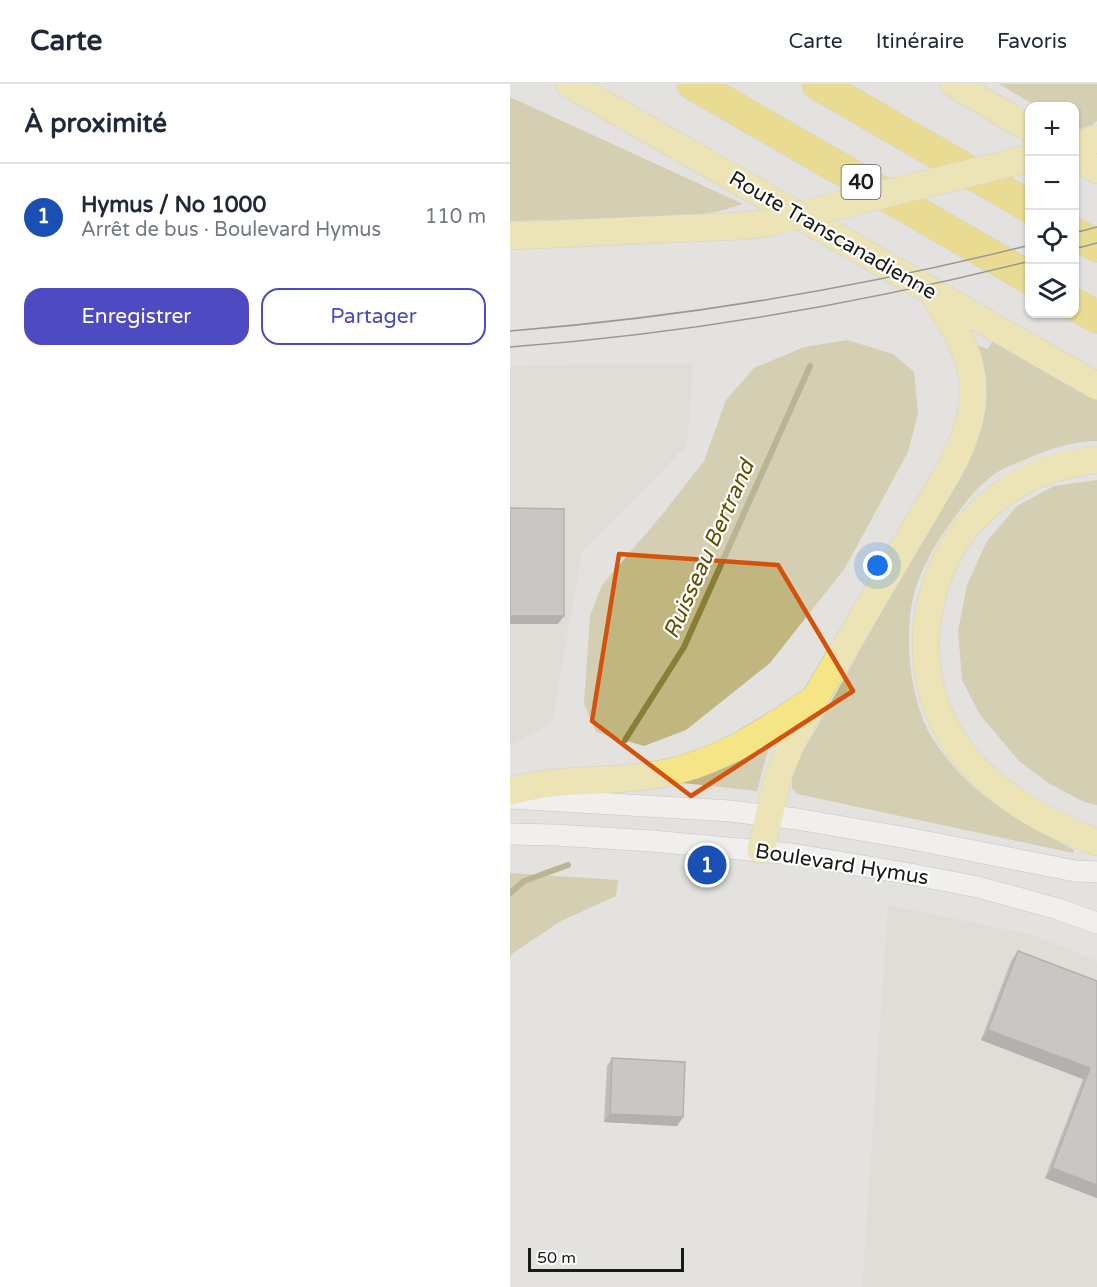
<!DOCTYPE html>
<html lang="fr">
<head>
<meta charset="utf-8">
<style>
  body { margin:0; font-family:"Varela Round",sans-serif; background:#f6f6f7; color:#1f2937 }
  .controls { position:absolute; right:18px; top:18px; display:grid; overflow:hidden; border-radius:12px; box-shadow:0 2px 4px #0004 }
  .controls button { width:54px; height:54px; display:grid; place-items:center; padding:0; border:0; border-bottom:2px solid #e0e1e3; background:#fff; color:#1f2937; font:30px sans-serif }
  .scale { position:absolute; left:18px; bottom:15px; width:156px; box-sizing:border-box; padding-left:6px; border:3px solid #1a1a19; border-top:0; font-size:16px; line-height:21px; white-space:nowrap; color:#1a1a19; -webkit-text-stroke:4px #fff; paint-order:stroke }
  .you { position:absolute; left:368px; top:482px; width:21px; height:21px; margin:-15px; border:4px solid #fff; border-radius:50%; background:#1a73e8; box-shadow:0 0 0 9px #1a73e833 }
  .badge { display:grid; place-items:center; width:39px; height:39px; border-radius:50%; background:#4e4ac1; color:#fff; font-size:20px; font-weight:700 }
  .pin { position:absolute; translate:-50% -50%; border:3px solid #fff; box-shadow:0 2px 6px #0006 }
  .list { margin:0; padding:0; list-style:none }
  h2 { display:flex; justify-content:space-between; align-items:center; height:78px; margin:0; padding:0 24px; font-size:26px }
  h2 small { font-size:20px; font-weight:400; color:#747a83 }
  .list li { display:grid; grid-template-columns:39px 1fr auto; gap:18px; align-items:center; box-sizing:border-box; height:108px; padding:0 24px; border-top:2px solid #e0e1e3 }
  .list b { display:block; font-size:22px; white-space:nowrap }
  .list p { margin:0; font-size:20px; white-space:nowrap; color:#747a83 }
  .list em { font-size:20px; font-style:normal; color:#747a83 }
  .actions { display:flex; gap:12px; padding:18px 24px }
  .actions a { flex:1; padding:14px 0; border:2px solid #4e4ac1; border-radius:18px; text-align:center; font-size:21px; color:#4e4ac1 }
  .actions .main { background:#4e4ac1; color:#fff }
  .icon { flex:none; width:33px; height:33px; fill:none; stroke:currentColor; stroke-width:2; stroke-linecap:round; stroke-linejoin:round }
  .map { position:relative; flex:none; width:587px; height:1203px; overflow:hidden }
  header { display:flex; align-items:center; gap:36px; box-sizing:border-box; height:84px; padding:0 30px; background:#fff; border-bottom:2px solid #e0e1e3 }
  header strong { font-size:28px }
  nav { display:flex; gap:33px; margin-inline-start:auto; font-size:21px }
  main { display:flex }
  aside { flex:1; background:#fff }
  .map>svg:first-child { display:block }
</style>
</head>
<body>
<header>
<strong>Carte</strong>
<nav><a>Carte</a><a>Itinéraire</a><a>Favoris</a></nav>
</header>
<main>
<aside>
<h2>À proximité<small></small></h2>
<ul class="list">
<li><span class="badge" style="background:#1a4fb4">1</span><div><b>Hymus / No 1000</b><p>Arrêt de bus · Boulevard Hymus</p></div><em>110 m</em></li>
</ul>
<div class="actions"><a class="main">Enregistrer</a><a>Partager</a></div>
</aside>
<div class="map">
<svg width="587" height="1203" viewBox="0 0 587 1203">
  <rect width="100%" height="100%" fill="#e3e2df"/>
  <!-- built -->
  <path fill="#d9d8cd" d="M183,279L177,361L72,468L42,639L0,661V282Z
    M378,821L522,851L587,877V1203H352Z"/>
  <!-- green -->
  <path fill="#c1b67f" d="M489,0H587V37L582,41L566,46L565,45L564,22H526Z
    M0,13L233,120L210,127L175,133L0,137Z
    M484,255L587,315V357C565,357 541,364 521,373C507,379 489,385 477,396C464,406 454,421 444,434C429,453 417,474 408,497C392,540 398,606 418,647C424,658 432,668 439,677C473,719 518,741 564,766L563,769L287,710L282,704V694L285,682L455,379L466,261L478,265Z
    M337,256L383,270L404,288L408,329L398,368L335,484L260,579L176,646L134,662L86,648L74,620L80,532L92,501L151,432L194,377L216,316L244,284L294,263Z
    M587,396V721L574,718L540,700L509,677L470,631L452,596L448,547L457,501L477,457L507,422L544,402Z
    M262,651L247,707L154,697Z
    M0,789L108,796L106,812L51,837L3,869L0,873Z"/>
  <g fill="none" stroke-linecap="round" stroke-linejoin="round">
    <!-- stream -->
    <path stroke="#897d38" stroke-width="6" d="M115,656L174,563L300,282
      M0,809L14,797L58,781"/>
    <defs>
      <path id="tertiary" d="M0,714L220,727L287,735L397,754L565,787L587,788
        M0,750L45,751L142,757L282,770L395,789L468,803L548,825L587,839"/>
      <path id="primary" d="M59,0L587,302
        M444,0L520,45
        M564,62L587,55
        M564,72L587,86
        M0,152L232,142
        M587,376C496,385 428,448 417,539C413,577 420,616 439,649C470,702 530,738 587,758
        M0,707C13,704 27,701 41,699C77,695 114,697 150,690C207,680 255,648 302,616
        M251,766L269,690L280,662L305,614L440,385C456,354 469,319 460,282C453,255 436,231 422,207"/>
      <path id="motorway" d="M183,0L520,194
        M308,0L520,123
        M564,149L587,162
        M564,220L587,233"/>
    </defs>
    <!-- tertiary casing -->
    <use href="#tertiary" stroke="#a6a5a2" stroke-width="22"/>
    <!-- primary casing -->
    <use href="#primary" stroke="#bfbfbf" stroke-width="28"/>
    <!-- motorway casing -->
    <use href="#motorway" stroke="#bfbfbf" stroke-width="33"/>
    <!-- tertiary -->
    <use href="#tertiary" stroke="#fff" stroke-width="21"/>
    <!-- primary -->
    <use href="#primary" stroke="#f5e586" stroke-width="27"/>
    <!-- motorway -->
    <use href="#motorway" stroke="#efd436" stroke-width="32"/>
    <!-- tram -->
    <path stroke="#3d3d3c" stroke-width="1.5" d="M564,149L587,143
      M564,165L587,159
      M0,247C175,233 349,204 520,161
      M0,263C175,250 349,220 520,177"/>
    <defs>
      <path id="primary-bridge" d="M232,142L257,139L282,133L520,74"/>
    </defs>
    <!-- primary-bridge casing -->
    <use href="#primary-bridge" stroke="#bfbfbf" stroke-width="28" stroke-linecap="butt"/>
    <!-- primary-bridge -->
    <use href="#primary-bridge" stroke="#f5e586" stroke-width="27"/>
  </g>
  <!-- wall -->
  <path fill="#90908d" d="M508,867L587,897V1114L535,1094L573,995L471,956L501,877Z
    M102,974L173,1033L167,1042L94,1038L97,982Z"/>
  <!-- shaded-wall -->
  <path fill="#757573" d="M0,532H54L48,540H0Z
    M478,946L580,984L573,995L471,956Z
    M100,1030L173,1033L167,1042L94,1038Z
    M542,1084L587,1101V1114L535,1094Z"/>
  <!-- building -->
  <path fill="#a7a7a4" stroke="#757573" stroke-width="1.5" d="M0,424L54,425V532H0Z
    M508,867L587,897V1101L542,1084L580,984L478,946Z
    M102,974L175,978L173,1033L100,1030Z"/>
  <!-- marked area -->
  <path d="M0 0H587V1203H0ZM109,470L268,481L343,607L181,712L82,637Z" fill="#e3e2df" fill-opacity=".55" fill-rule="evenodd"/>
  <path fill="none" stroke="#d3530d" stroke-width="4.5" stroke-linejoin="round" d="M109,470L268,481L343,607L181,712L82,637Z"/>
  <g text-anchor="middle" stroke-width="4.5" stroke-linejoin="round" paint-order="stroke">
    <!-- shield labels -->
    <rect fill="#fff" stroke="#5f5f5e" stroke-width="1.5" x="331.5" y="81" width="39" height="34" rx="4.5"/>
    <g font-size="20" font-weight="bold" fill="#1a1a19">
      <text x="351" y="105">40</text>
    </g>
    <!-- street labels -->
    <g font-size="21" fill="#1a1a19" stroke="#fff">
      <text transform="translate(323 151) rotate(30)" y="7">Route Transcanadienne</text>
      <text transform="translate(332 780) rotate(9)" y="7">Boulevard Hymus</text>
    </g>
    <!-- water labels -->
    <g font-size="22" font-style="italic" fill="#5c4f00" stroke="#fff">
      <text transform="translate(198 465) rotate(-66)" y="8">Ruisseau Bertrand</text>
    </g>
  </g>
</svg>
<div class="controls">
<button>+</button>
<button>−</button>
<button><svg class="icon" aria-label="locate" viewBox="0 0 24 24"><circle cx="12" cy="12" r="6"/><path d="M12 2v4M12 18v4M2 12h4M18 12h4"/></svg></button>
<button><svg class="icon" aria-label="layers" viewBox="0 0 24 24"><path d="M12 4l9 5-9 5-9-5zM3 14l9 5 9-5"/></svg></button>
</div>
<div class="scale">50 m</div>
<div class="you"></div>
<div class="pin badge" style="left:197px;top:781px;background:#1a4fb4">1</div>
</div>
</main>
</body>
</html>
